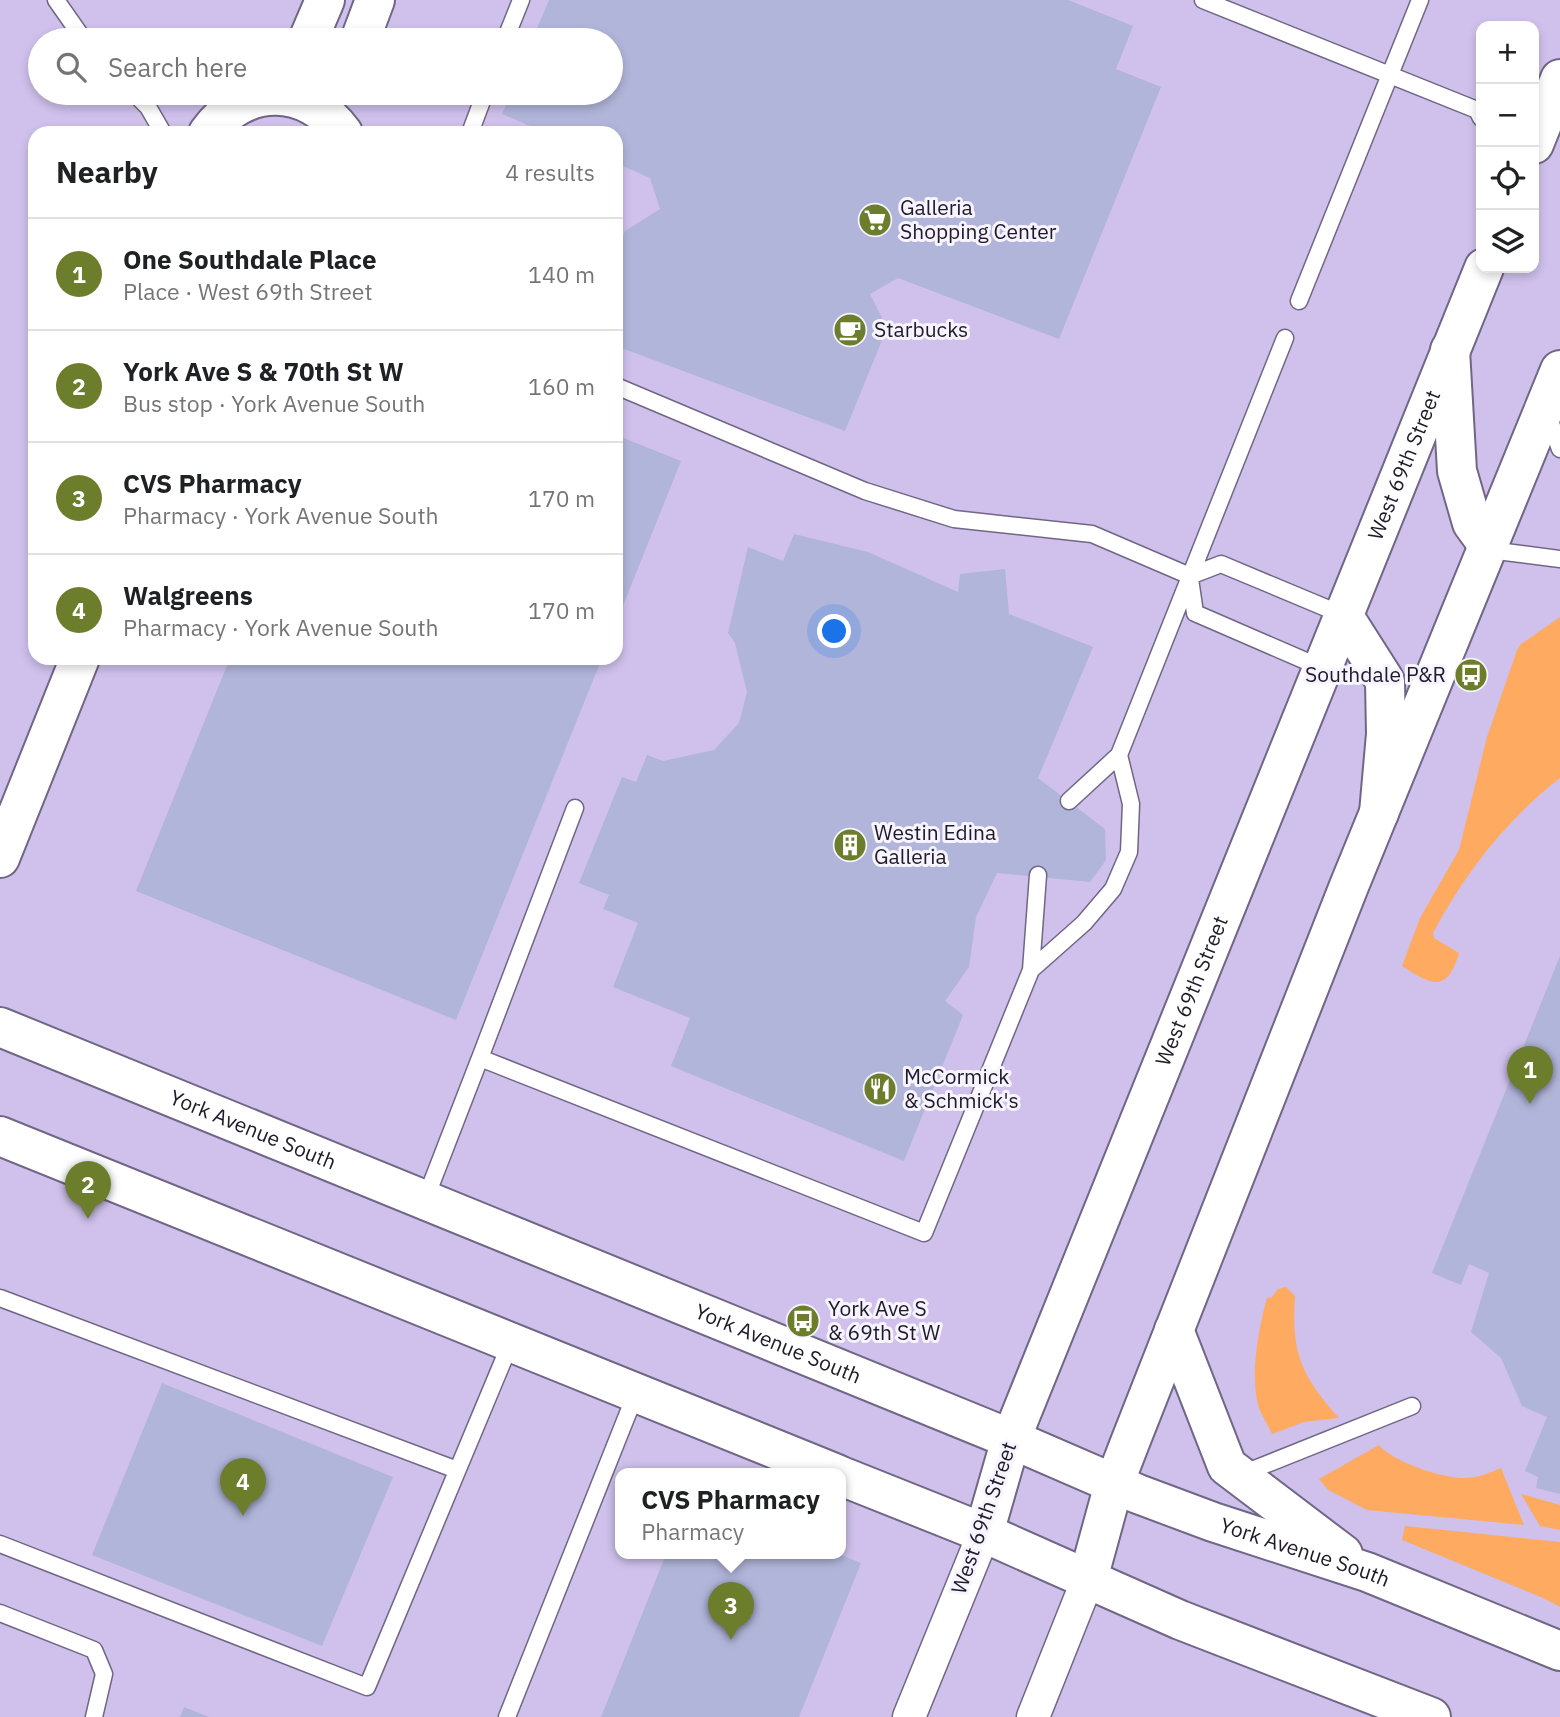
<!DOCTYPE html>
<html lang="en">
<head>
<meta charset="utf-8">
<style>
  body { margin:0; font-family:"IBM Plex Sans",sans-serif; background:#f6f6f6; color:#202124 }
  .controls { position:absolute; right:21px; top:21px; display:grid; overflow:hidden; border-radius:14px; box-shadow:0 4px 10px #0003 }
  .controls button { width:63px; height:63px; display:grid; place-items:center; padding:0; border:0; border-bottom:2px solid #e0e0e0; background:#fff; color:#202124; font:35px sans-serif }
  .you { position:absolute; left:835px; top:632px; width:24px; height:24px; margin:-18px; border:5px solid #fff; border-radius:50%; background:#1a73e8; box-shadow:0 0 0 10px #1a73e833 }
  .badge { display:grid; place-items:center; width:46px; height:46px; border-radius:50%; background:#6c7d2c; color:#fff; font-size:23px; font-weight:700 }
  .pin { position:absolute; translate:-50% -58px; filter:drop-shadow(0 2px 4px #0008) }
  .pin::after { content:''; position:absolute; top:37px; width:24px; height:21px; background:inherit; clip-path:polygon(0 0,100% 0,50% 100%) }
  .popup { position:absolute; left:615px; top:1468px; width:231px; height:91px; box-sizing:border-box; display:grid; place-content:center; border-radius:14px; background:#fff; filter:drop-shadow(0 2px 5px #0005); font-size:23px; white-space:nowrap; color:#757577 }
  .popup b { font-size:26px; color:#202124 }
  .popup::after { content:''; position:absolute; left:50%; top:100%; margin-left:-14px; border:14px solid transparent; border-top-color:#fff }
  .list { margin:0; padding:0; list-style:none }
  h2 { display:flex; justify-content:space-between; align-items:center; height:91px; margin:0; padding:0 28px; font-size:30px }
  h2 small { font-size:23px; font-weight:400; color:#757577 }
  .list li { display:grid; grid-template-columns:46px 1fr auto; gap:21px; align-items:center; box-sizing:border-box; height:112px; padding:0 28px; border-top:2px solid #e0e0e0 }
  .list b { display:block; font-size:26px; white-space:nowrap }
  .list p { margin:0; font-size:23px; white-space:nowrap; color:#757577 }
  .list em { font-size:23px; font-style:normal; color:#757577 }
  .icon { flex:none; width:38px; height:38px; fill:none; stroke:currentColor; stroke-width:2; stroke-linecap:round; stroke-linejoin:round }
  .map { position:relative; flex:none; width:1560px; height:1717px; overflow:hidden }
  .search { position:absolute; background:#fff; box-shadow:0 4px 10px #0003; left:28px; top:28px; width:595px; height:77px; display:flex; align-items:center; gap:18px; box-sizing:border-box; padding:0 24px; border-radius:38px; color:#757577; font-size:26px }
  .panel { position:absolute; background:#fff; box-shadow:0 4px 10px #0003; left:28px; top:126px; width:595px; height:539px; border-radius:21px }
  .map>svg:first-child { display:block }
</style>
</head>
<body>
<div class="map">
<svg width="1560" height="1717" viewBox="0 0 1560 1717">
  <rect width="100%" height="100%" fill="#dacef2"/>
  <!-- built -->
  <path fill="#cfc1ec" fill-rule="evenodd" d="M0,0H1560V1717H0ZM1481,26H1534V268H1481ZM40,40H611V93H40ZM35,133H616V658H35ZM621,1474H841V1554H621Z"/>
  <!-- green -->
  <path fill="#feaa61" d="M1560,617V778C1506,820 1465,873 1433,933L1434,938L1459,953C1447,994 1431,985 1402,966L1420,918L1459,850L1487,737L1517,650L1521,644Z
    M1286,1287L1295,1296C1291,1353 1301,1375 1339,1418L1304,1422L1272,1434C1268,1424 1260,1414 1258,1404C1250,1375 1259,1326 1267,1298L1272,1297L1278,1289Z
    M1379,1445C1391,1461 1444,1479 1464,1478C1477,1478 1490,1473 1501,1468L1524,1525L1367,1510L1328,1490L1319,1479Z
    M1521,1494L1560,1505V1530L1540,1526Z
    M1405,1526L1560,1542V1607L1543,1598L1402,1540Z"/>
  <!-- building -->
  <path fill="#b1b5d9" d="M549,0H1068L1133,26L1116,69L1161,87L1059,339L898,278L870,294L887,328L845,431L616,346V252L625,231L660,209L650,178L616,163V133H546L502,114L511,93H611V40H532Z
    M616,435L681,461L616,623Z
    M794,534L868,552L958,592L960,574L1005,569L1009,614L1093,647L1038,778L1105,829L1106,860L1090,882L997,873L976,917L969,967L945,1001L963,1015L904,1161L671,1066L690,1018L613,987L638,923L603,909L609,895L579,883L622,777L636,782L647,755L663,761L714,750L739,723L747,692L735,643L728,633L748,547L783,561Z
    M230,658H602L456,1020L136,891Z
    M1560,956V1494L1536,1488L1538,1477L1525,1471L1547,1417L1522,1406L1501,1358L1471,1332L1489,1273L1469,1264L1461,1285L1432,1273Z
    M162,1383L393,1477L322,1646L92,1555Z
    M666,1554H839L861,1563L799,1717H601Z
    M184,1707L209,1717H180Z"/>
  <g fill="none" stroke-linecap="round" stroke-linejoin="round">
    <defs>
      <path id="service" d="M56,0L84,40
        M1203,0L1477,110L1481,118
        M505,40L521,0
        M134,93L148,107L163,133
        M196,93L235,104
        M470,133L485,93
        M1299,301L1420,0
        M616,386L865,491L954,519L1092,534L1190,576L1221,564L1343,615
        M1548,415L1560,449
        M1488,545L1505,552L1560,559
        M1190,579L1195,613L1322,668
        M1069,801L1119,755
        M1031,970L1038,875
        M480,1058L575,808
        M425,1200L480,1058L924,1233L1031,970L1084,923L1113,889L1129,852L1131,804L1119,755L1285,338
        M0,1298L457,1470
        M1242,1474L1412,1406
        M0,1544L367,1687L511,1342
        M0,1613L94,1650L104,1674L94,1717
        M507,1717L636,1393"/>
      <path id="minor" d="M909,1717L984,1533
        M1033,1717L1088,1579"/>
      <g id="tertiary">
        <path d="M308,40L325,0"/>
        <path d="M360,40L375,0"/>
        <path d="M208,133C244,83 307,84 343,133"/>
        <path d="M1534,144L1560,79"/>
        <path d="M0,858L80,658"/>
        <path id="s1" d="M0,1027L1011,1439L1138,1494L1213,1522L1367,1572L1560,1651"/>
        <path d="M0,1136L837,1474"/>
        <path d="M1174,1330L1227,1466L1343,1554"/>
        <path d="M841,1476L984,1533L1180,1620L1431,1717"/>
        <path id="s2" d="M984,1533L1011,1439L1484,268"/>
        <path d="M1088,1579L1114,1484L1129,1445L1349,886L1560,370"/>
      </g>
      <path id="secondary" d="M1450,350L1457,471L1472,523L1488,545
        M1343,615L1385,681L1386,734L1379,813"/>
    </defs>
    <!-- service casing -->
    <use href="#service" stroke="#706685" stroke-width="19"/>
    <!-- minor casing -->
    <use href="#minor" stroke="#706685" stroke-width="35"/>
    <!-- tertiary casing -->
    <use href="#tertiary" stroke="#706685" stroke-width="42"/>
    <!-- secondary casing -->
    <use href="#secondary" stroke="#706685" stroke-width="42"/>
    <!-- service -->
    <use href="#service" stroke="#fff" stroke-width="16"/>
    <!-- minor -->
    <use href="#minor" stroke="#fff" stroke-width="32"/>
    <!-- tertiary -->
    <use href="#tertiary" stroke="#fff" stroke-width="38"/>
    <!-- secondary -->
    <use href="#secondary" stroke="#fff" stroke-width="38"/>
  </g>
  <!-- icons -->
  <defs>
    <symbol id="supermarket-disc" viewBox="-11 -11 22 22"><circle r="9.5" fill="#6c7d2c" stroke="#f7f4ff"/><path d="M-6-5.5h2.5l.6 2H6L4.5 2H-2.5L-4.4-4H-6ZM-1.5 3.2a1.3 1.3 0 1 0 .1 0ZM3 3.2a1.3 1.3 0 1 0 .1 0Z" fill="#fff"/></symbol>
    <symbol id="cafe-disc" viewBox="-11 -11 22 22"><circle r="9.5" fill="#6c7d2c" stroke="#f7f4ff"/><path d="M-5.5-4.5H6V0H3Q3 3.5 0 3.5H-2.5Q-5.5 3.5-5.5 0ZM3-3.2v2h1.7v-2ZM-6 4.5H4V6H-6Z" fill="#fff"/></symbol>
    <symbol id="bus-disc" viewBox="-11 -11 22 22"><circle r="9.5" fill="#6c7d2c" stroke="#f7f4ff"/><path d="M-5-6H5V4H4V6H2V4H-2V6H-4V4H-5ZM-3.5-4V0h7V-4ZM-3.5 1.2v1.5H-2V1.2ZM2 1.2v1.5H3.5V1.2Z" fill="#fff"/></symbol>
    <symbol id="building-disc" viewBox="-11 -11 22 22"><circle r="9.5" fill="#6c7d2c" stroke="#f7f4ff"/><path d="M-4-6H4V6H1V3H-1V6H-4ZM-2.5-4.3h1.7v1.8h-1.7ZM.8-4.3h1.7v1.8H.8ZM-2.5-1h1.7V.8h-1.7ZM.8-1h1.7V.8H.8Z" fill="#fff"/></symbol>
    <symbol id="restaurant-disc" viewBox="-11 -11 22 22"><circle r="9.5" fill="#6c7d2c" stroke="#f7f4ff"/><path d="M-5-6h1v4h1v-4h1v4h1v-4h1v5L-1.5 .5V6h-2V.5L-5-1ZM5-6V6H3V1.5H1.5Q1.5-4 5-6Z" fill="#fff"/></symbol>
  </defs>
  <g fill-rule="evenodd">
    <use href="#supermarket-disc" x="856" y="201" width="38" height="38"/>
    <use href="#cafe-disc" x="831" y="311" width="38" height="38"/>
    <use href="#bus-disc" x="1452" y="656" width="38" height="38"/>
    <use href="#building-disc" x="831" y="826" width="38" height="38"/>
    <use href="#restaurant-disc" x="861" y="1070" width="38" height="38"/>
    <use href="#bus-disc" x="784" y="1302" width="38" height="38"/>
  </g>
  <g text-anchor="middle" stroke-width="6" stroke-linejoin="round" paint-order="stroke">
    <!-- poi labels -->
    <g font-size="21" fill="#1f1b28" stroke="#f7f4ff" text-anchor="start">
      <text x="900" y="215">Galleria<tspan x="900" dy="24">Shopping Center</tspan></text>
      <text x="874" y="337">Starbucks</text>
      <text x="1446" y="682" text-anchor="end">Southdale P&amp;R</text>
      <text x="874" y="840">Westin Edina<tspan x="874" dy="24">Galleria</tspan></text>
      <text x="904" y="1084">McCormick<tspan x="904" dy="24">&amp; Schmick's</tspan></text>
      <text x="828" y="1316">York Ave S<tspan x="828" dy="24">&amp; 69th St W</tspan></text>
    </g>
    <!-- street labels -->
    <g font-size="21" fill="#1f1b28" stroke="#f7f4ff">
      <text dy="7" stroke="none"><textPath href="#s2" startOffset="1148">West 69th Street</textPath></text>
      <text dy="7" stroke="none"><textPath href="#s2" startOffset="581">West 69th Street</textPath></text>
      <text dy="7" stroke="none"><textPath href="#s1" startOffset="273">York Avenue South</textPath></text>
      <text dy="7" stroke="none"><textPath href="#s1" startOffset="840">York Avenue South</textPath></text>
      <text transform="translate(984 1518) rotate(-71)" y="7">West 69th Street</text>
      <text dy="7" stroke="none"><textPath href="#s1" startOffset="1407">York Avenue South</textPath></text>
    </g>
  </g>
</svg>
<div class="controls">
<button>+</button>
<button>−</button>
<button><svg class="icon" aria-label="locate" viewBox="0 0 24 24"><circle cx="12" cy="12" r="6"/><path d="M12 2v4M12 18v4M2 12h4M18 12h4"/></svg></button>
<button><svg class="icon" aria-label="layers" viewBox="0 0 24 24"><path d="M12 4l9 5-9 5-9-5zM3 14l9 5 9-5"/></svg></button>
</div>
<div class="you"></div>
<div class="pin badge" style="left:1530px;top:1104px">1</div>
<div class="pin badge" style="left:88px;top:1219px">2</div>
<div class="pin badge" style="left:731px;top:1640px">3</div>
<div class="popup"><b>CVS Pharmacy</b>Pharmacy</div>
<div class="pin badge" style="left:243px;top:1516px">4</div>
<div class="search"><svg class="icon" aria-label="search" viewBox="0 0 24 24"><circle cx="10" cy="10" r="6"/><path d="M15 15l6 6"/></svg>Search here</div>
<section class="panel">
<h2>Nearby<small>4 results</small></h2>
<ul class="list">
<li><span class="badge">1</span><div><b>One Southdale Place</b><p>Place · West 69th Street</p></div><em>140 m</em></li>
<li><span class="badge">2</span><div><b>York Ave S &amp; 70th St W</b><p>Bus stop · York Avenue South</p></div><em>160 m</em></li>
<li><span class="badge">3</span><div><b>CVS Pharmacy</b><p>Pharmacy · York Avenue South</p></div><em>170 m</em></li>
<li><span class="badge">4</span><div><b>Walgreens</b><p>Pharmacy · York Avenue South</p></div><em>170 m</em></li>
</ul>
</section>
</div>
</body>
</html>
